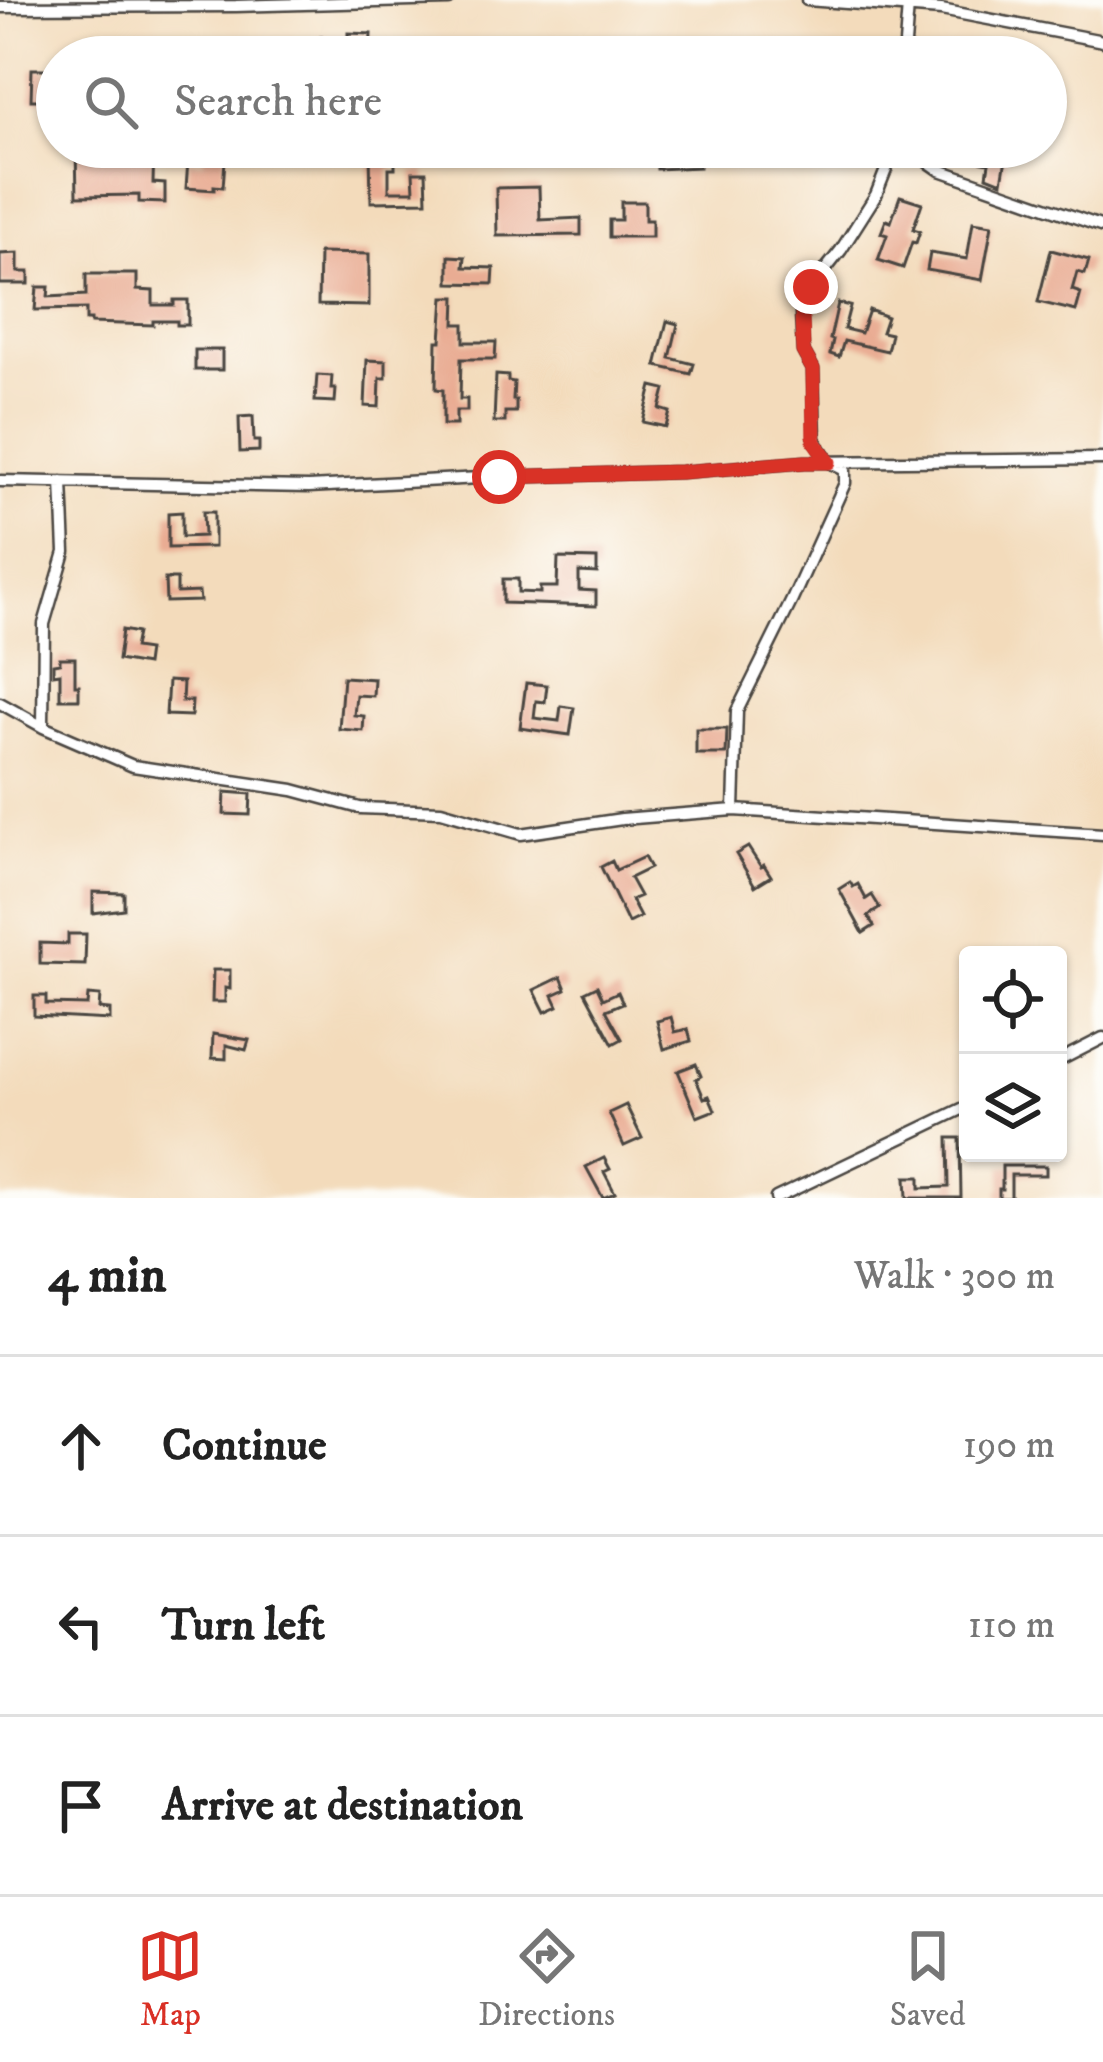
<!DOCTYPE html>
<html lang="en">
<head>
<meta charset="utf-8">
<style>
  body { margin:0; font-family:"IM FELL DW Pica",serif; background:#f2f2f2; color:#222 }
  .controls { position:absolute; right:36px; bottom:36px; display:grid; overflow:hidden; border-radius:12px; box-shadow:0 3px 9px #0004 }
  .controls button { width:108px; height:108px; display:grid; place-items:center; padding:0; border:0; border-bottom:3px solid #e0e0e0; background:#fff; color:#222; font:60px sans-serif }
  .stop { position:absolute; width:36px; height:36px; margin:-27px; border:9px solid #d93025; border-radius:50%; background:#fff }
  .stop.end { background:#d93025; border-color:#fff; box-shadow:0 3px 12px #0008 }
  .list { margin:0; padding:0; list-style:none }
  h2 { display:flex; justify-content:space-between; align-items:center; height:156px; margin:0; padding:0 48px; font-size:51px }
  h2 small { font-size:39px; font-weight:400; color:#767676 }
  .list li { display:grid; grid-template-columns:78px 1fr auto; gap:36px; align-items:center; box-sizing:border-box; height:180px; padding:0 48px; border-top:3px solid #e0e0e0 }
  .list b { display:block; font-size:45px; white-space:nowrap }
  .list em { font-size:39px; font-style:normal; color:#767676 }
  .icon { flex:none; width:66px; height:66px; fill:none; stroke:currentColor; stroke-width:2; stroke-linecap:round; stroke-linejoin:round }
  .map { position:relative; flex:none; width:1103px; height:1198px; overflow:hidden }
  .search { position:absolute; background:#fff; box-shadow:0 3px 9px #0004; left:36px; right:36px; top:36px; height:132px; display:flex; align-items:center; gap:30px; box-sizing:border-box; padding:0 42px; border-radius:66px; color:#767676; font-size:45px }
  .sheet { height:696px; background:#fff }
  nav { display:flex; justify-content:space-around; align-items:center; box-sizing:border-box; height:168px; border-top:3px solid #e0e0e0; background:#fff; font-size:33px; color:#767676 }
  nav a { display:grid; justify-items:center; gap:6px }
  nav .on { color:#d93025 }
  .map>svg:first-child { display:block }
</style>
</head>
<body>
<div class="map">
<svg width="1103" height="1198" viewBox="0 0 1103 1198">
  <rect width="100%" height="100%" fill="#fdfcf7"/>
  <filter id="ink" filterUnits="userSpaceOnUse"><feTurbulence type="fractalNoise" baseFrequency=".00833" numOctaves="2"/><feDisplacementMap in="SourceGraphic" scale="24" xChannelSelector="R" yChannelSelector="G"/><feConvolveMatrix kernelMatrix="1 2 1 2 8 2 1 2 1" color-interpolation-filters="sRGB"/></filter>
  <filter id="wash" filterUnits="userSpaceOnUse"><feTurbulence type="fractalNoise" baseFrequency=".004" numOctaves="4" result="noise"/><feDisplacementMap in="SourceGraphic" scale="48" xChannelSelector="R" yChannelSelector="G"/><feGaussianBlur stdDeviation="2.7" result="paint"/><feColorMatrix in="noise" values="0 0 0 0 0 0 0 0 0 0 0 0 0 0 0 0 0 1.4 0 .05"/><feComposite in="paint" operator="in"/></filter>
  <g filter="url(#wash)">
    <rect width="100%" height="100%" fill="#f3dbbb"/>
    <g id="blocks">
      <!-- building -->
      <path fill="#e9ac93" d="M348,33L371,34L370,57H352V52L334,51V57H320L321,37L348,38Z
        M32,69H46V91L57,90V100H31Z
        M154,147L153,183L165,184V203L139,202V195L77,196L76,148Z
        M204,147H226L223,187L214,186V190L186,188L188,161L203,162Z
        M971,147H1008L1002,182L987,176L989,163L969,159Z
        M669,149V159L699,157V167L657,169L656,150Z
        M370,151H395V168H389V191H414L413,172H426L427,201L371,202Z
        M539,187L540,220L581,218V235L497,236L496,188Z
        M900,196L922,203L913,229L920,231L916,243L912,242L903,268L878,260L887,235L881,233L886,220L891,222Z
        M621,202H645V220H652V237H609V220H621Z
        M973,222L992,225L982,280L927,270L930,253L967,259Z
        M1051,250L1089,260L1085,274L1077,272L1072,290L1081,293L1076,311L1038,302Z
        M18,253V272H29V284H0V254Z
        M319,253L369,254V306L318,305Z
        M449,256L465,257L464,267L494,268L493,284L449,283Z
        M86,274H137V290L153,291V305H174V300H188V325H177V321H153V325L91,323V320H86V309L35,310L37,287H49L48,297L86,295Z
        M444,297H456L455,324H464V342H496L495,359H461L460,399H467V411H456V425H443V390L436,389L437,341H441Z
        M838,303L850,306L844,329L861,333L869,310L887,317L882,332L891,334L887,351L844,341L839,357L830,354L833,340L830,339Z
        M667,321L678,324L670,358L694,364L691,374L656,366Z
        M195,350H222V370H195Z
        M367,360L386,361V378H380L379,407L365,406Z
        M317,375L332,376L331,389H336L335,402L315,401Z
        M496,375L508,376V381L514,382L513,400H516V412H505V422H494Z
        M652,386L665,389L660,409L670,412L666,427L643,422Z
        M253,416L254,441H259V451L240,452L239,417Z
        M182,512V537L204,536L203,512H214V547L168,548V513Z
        M558,558L597,559V573L579,572V590L596,591V606L503,603V579H518V592L540,593V587H557Z
        M165,579H177V593L199,592L200,601L166,602Z
        M122,630L137,633L134,648L148,650L146,665L118,660Z
        M60,658H75V685H79V699H60V673L53,674V664L60,663Z
        M343,677L374,679L373,696L356,695L354,715L364,716L363,731L339,729Z
        M168,681L183,682L182,701H192L191,716L166,715Z
        M526,683L547,685L545,702L536,701L534,718L559,721L561,706L574,708L570,735L520,728Z
        M696,729H727L726,754H696Z
        M225,792L251,794L250,815L224,814Z
        M748,847L761,867L764,865L771,876L755,886L736,854Z
        M644,857L650,868L630,878L640,896L631,900L640,917L628,923L601,867L612,861L616,870Z
        M850,882L853,887L858,884L866,899L872,895L880,908L868,916L874,926L863,933L839,889Z
        M93,892L124,893V909L93,913Z
        M68,934H86L85,965L40,964V943L68,944Z
        M213,970H230V989L225,988V1002H212Z
        M561,977L566,989L553,995L558,1006L545,1012L534,990Z
        M597,986L603,999L618,992L623,1003L606,1010L622,1039L613,1044L585,992Z
        M88,995L100,996L99,1009L110,1010V1020L34,1016V996H46V1004L87,1005Z
        M671,1017L675,1032L688,1029L691,1041L664,1049L657,1021Z
        M213,1034L249,1040L246,1050L226,1045V1059L212,1058Z
        M696,1064L701,1076L696,1079L704,1098L709,1096L715,1110L697,1117L678,1071Z
        M626,1105L642,1138L624,1146L609,1113Z
        M948,1138H960L961,1198H907L906,1177H920V1188L949,1187Z
        M604,1158L610,1169L604,1172L615,1193L603,1198L586,1167Z
        M1002,1166H1046V1175H1011V1198H999V1189H1002Z"/>
    </g>
  </g>
  <g filter="url(#ink)">
    <use href="#blocks" fill-opacity="0" stroke="#494541" stroke-width="3"/>
    <g fill="none" stroke-linecap="round" stroke-linejoin="round">
      <defs>
        <path id="street" d="M807,0L941,10L1103,41
          M0,7L236,6L449,0
          M904,57L908,6
          M907,147L940,170L1103,227
          M0,481L309,487L499,477L681,472L805,462L1103,459
          M0,703L43,727L133,766L293,790L360,808L441,811L521,834L622,819L734,810L1103,834
          M43,727L44,624L65,552L62,482
          M734,810L737,711L792,600L845,483V470L829,462L815,441L813,369L803,351L801,314L811,288L841,250L876,195L895,147
          M1058,1061L1103,1038
          M776,1198L968,1106"/>
      </defs>
      <!-- street casing -->
      <use href="#street" stroke="#494541" stroke-width="15"/>
      <!-- street -->
      <use href="#street" stroke="#fff" stroke-width="10"/>
    </g>
  </g>
  <g fill="none" stroke-linecap="round" stroke-linejoin="round" filter="url(#ink)">
    <!-- route -->
    <path stroke="#d93025" stroke-width="15" d="M499,477L681,472L805,462H829L814,441L813,369L803,351L802,314L811,287"/>
  </g>
</svg>
<div class="controls">
<button><svg class="icon" aria-label="locate" viewBox="0 0 24 24"><circle cx="12" cy="12" r="6"/><path d="M12 2v4M12 18v4M2 12h4M18 12h4"/></svg></button>
<button><svg class="icon" aria-label="layers" viewBox="0 0 24 24"><path d="M12 4l9 5-9 5-9-5zM3 14l9 5 9-5"/></svg></button>
</div>
<div class="stop" style="left:499px;top:477px"></div>
<div class="stop end" style="left:811px;top:287px"></div>
<div class="search"><svg class="icon" aria-label="search" viewBox="0 0 24 24"><circle cx="10" cy="10" r="6"/><path d="M15 15l6 6"/></svg>Search here</div>
</div>
<section class="sheet">
<h2>4 min<small>Walk · 300 m</small></h2>
<ul class="list">
<li><svg class="icon" aria-label="ahead" viewBox="0 0 24 24"><path d="M12 20V5M6 11l6-6 6 6"/></svg><div><b>Continue</b></div><em>190 m</em></li>
<li><svg class="icon" aria-label="left" viewBox="0 0 24 24"><path d="M17 20v-9H6M10 6l-5 5 5 5"/></svg><div><b>Turn left</b></div><em>110 m</em></li>
<li><svg class="icon" aria-label="arrive" viewBox="0 0 24 24"><path d="M6 21V4h12l-3 4 3 4H6"/></svg><div><b>Arrive at destination</b></div></li>
</ul>
</section>
<nav>
<a class="on"><svg class="icon" aria-label="map" viewBox="0 0 24 24"><path d="M3 6l6-2 6 2 6-2v14l-6 2-6-2-6 2zM9 4v14M15 6v14"/></svg>Map</a>
<a><svg class="icon" aria-label="directions" viewBox="0 0 24 24"><path d="M12 3l9 9-9 9-9-9zM9 14v-3h6M13 9l2 2-2 2"/></svg>Directions</a>
<a><svg class="icon" aria-label="saved" viewBox="0 0 24 24"><path d="M7 4h10v16l-5-4-5 4z"/></svg>Saved</a>
</nav>
</body>
</html>
